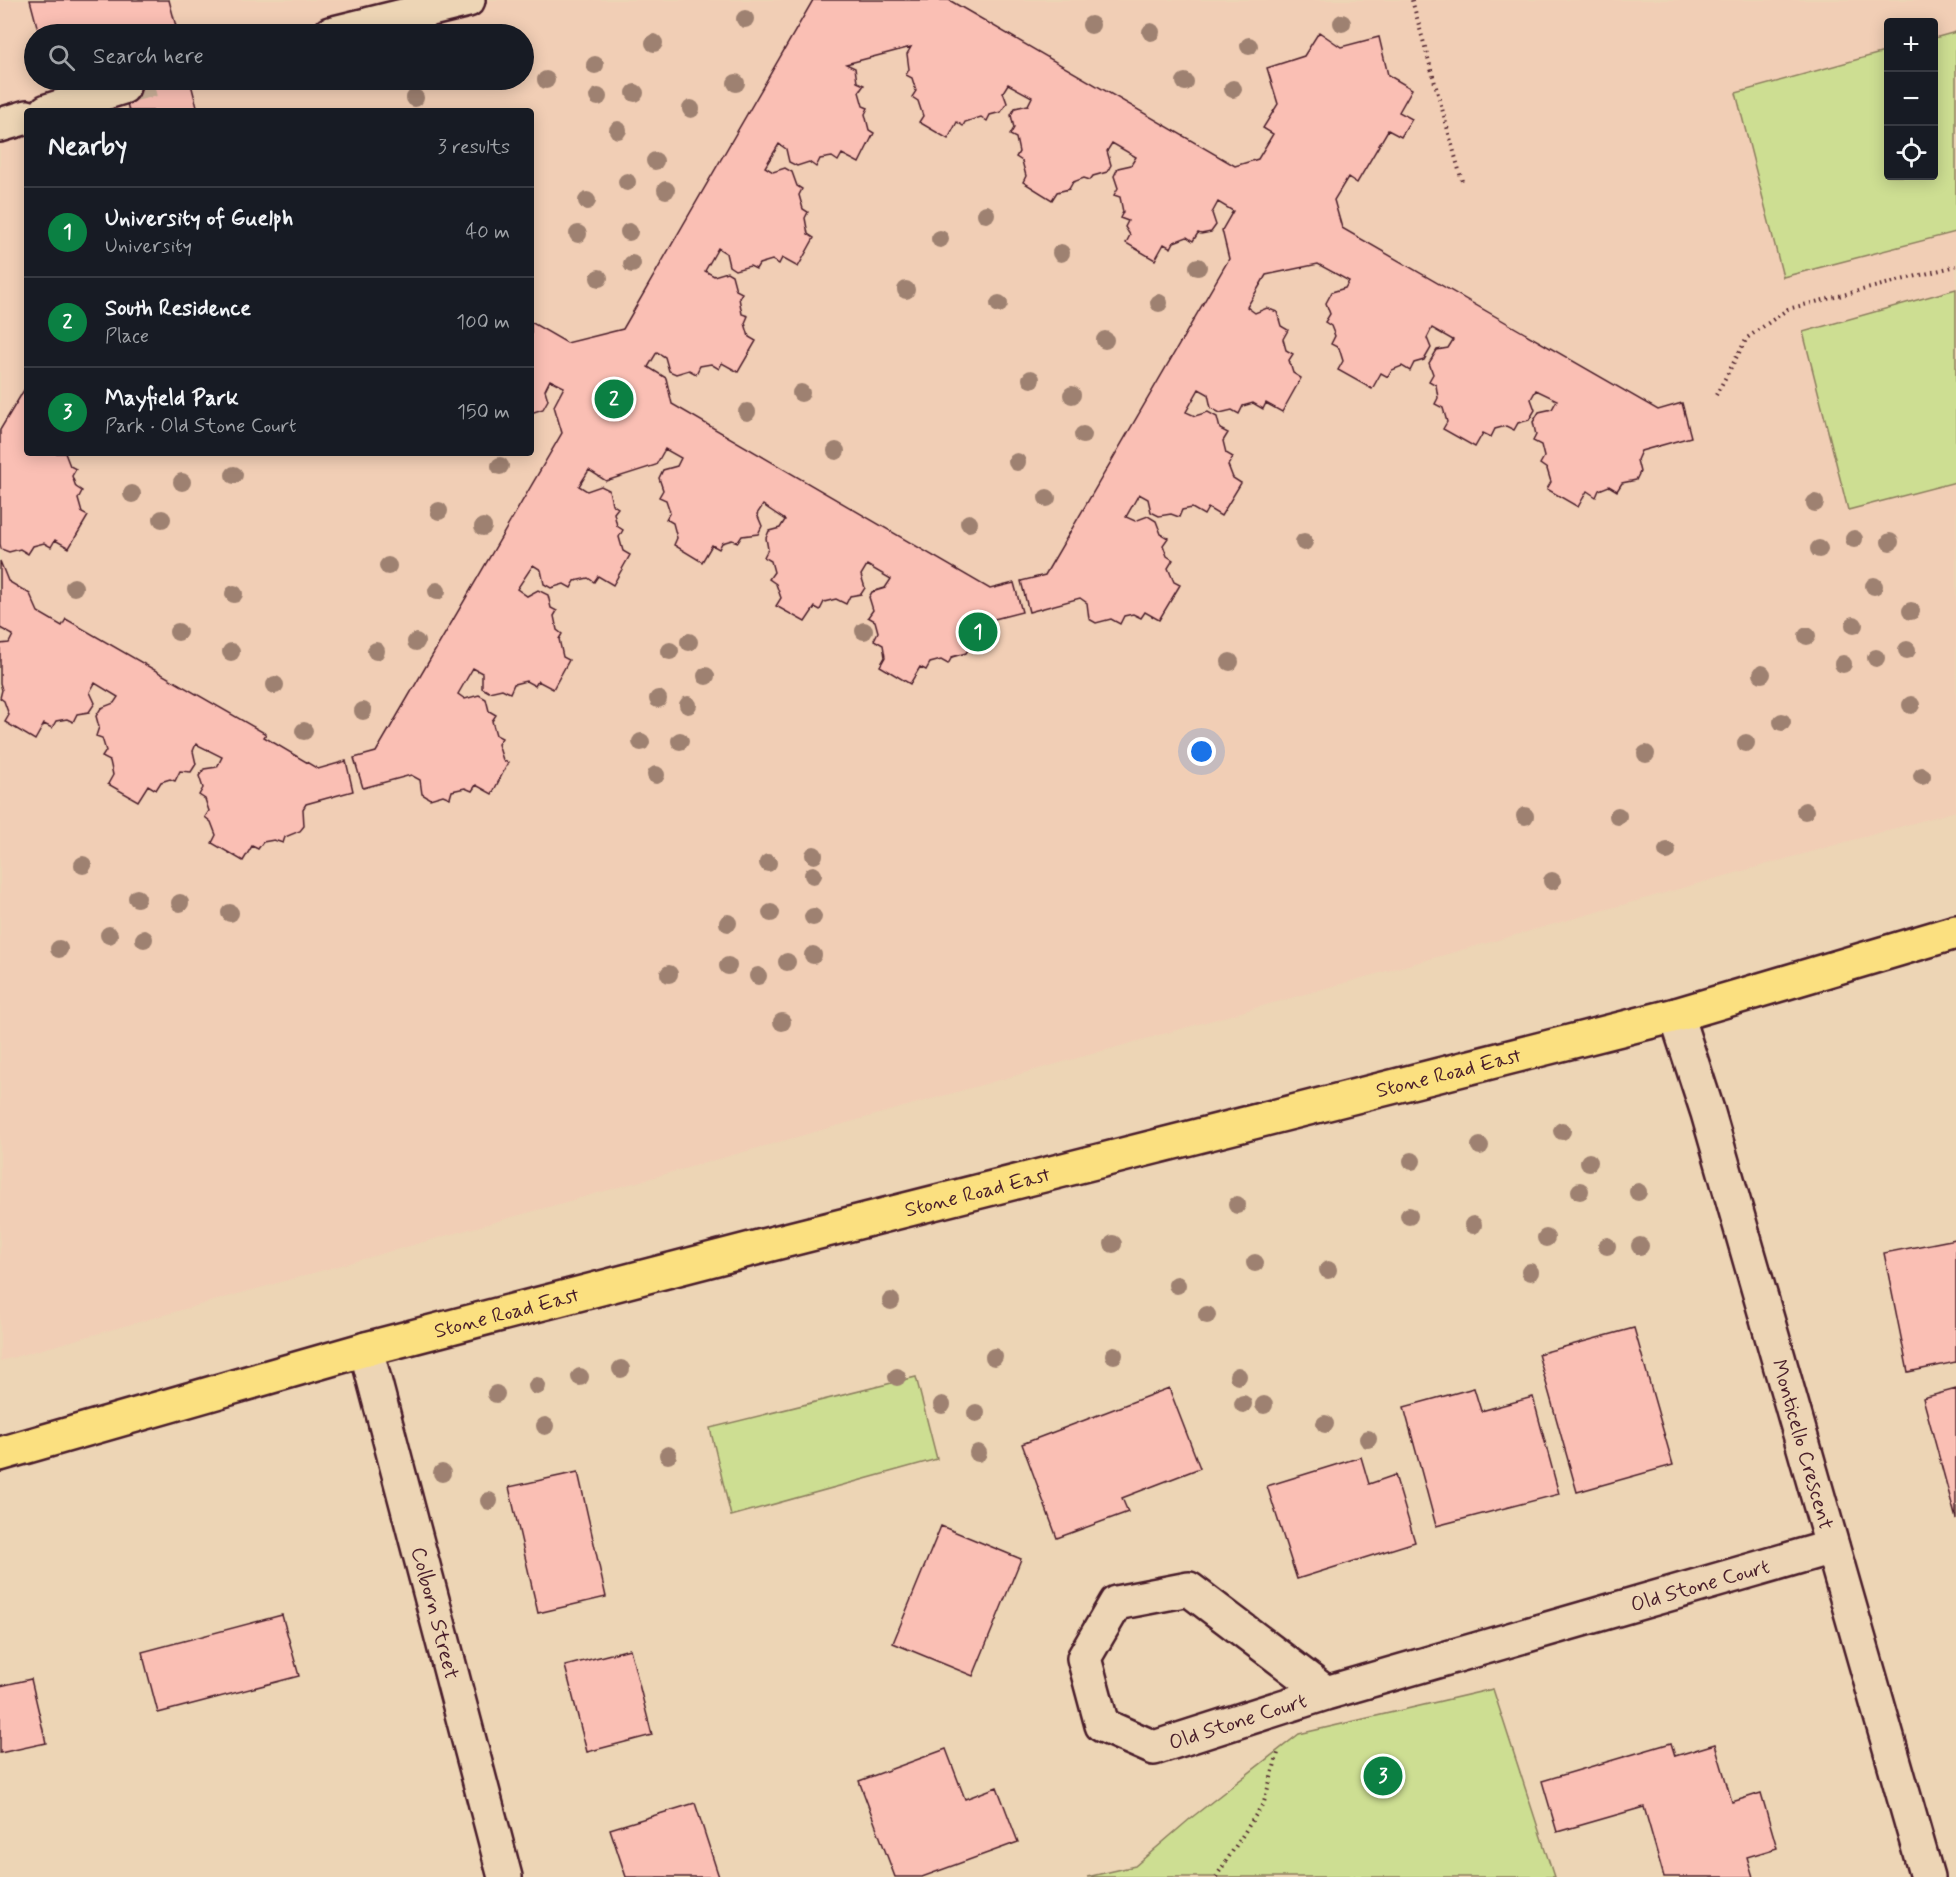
<!DOCTYPE html>
<html lang="en">
<head>
<meta charset="utf-8">
<style>
  body { margin:0; font-family:Mynerve,sans-serif; background:#242831; color:#f1f3f6 }
  .controls { position:absolute; right:18px; top:18px; display:grid; overflow:hidden; border-radius:6px; box-shadow:0 3px 15px #0003 }
  .controls button { width:54px; height:54px; display:grid; place-items:center; padding:0; border:0; border-bottom:2px solid #363941; background:#171b24; color:#f1f3f6; font:30px sans-serif }
  .you { position:absolute; left:1202px; top:752px; width:21px; height:21px; margin:-15px; border:4px solid #fff; border-radius:50%; background:#1a73e8; box-shadow:0 0 0 9px #1a73e833 }
  .badge { display:grid; place-items:center; width:39px; height:39px; border-radius:50%; background:#0b8043; color:#fff; font-size:20px; font-weight:700 }
  .pin { position:absolute; translate:-50% -50%; border:3px solid #fff; box-shadow:0 2px 6px #0006 }
  .list { margin:0; padding:0; list-style:none }
  h2 { display:flex; justify-content:space-between; align-items:center; height:78px; margin:0; padding:0 24px; font-size:26px }
  h2 small { font-size:20px; font-weight:400; color:#9ea1a6 }
  .list li { display:grid; grid-template-columns:39px 1fr auto; gap:18px; align-items:center; box-sizing:border-box; height:90px; padding:0 24px; border-top:2px solid #363941 }
  .list b { display:block; font-size:22px; white-space:nowrap }
  .list p { margin:0; font-size:20px; white-space:nowrap; color:#9ea1a6 }
  .list em { font-size:20px; font-style:normal; color:#9ea1a6 }
  .icon { flex:none; width:33px; height:33px; fill:none; stroke:currentColor; stroke-width:2; stroke-linecap:round; stroke-linejoin:round }
  .map { position:relative; flex:none; width:1956px; height:1877px; overflow:hidden }
  .search { position:absolute; background:#171b24; box-shadow:0 3px 15px #0003; left:24px; top:24px; width:510px; height:66px; display:flex; align-items:center; gap:15px; box-sizing:border-box; padding:0 21px; border-radius:33px; color:#9ea1a6; font-size:22px }
  .panel { position:absolute; background:#171b24; box-shadow:0 3px 15px #0003; left:24px; top:108px; width:510px; height:348px; border-radius:6px }
  .map>svg:first-child { display:block }
</style>
</head>
<body>
<div class="map">
<svg width="1956" height="1877" viewBox="0 0 1956 1877">
  <rect width="100%" height="100%" fill="#edd5b5"/>
  <filter id="ink" filterUnits="userSpaceOnUse"><feTurbulence type="fractalNoise" baseFrequency=".0167" numOctaves="2"/><feDisplacementMap in="SourceGraphic" scale="12" xChannelSelector="R" yChannelSelector="G"/><feConvolveMatrix kernelMatrix="1 2 1 2 8 2 1 2 1" color-interpolation-filters="sRGB"/></filter>
  <g filter="url(#ink)">
    <!-- built -->
    <path fill="#f1ceb5" fill-rule="evenodd" d="M0,0H1956V811L0,1361ZM1888,22H1934V176H1888ZM34,34H524V80H34ZM27,111H531V453H27Z"/>
    <!-- green -->
    <path fill="#cdde92" stroke="#8c7e5e" stroke-width="1.5" d="M1956,32V232L1783,277L1736,93L1888,51V176H1934V38Z
      M1956,289V482L1848,510L1803,332Z
      M916,1377L937,1459L731,1516L710,1428Z
      M1493,1689L1554,1877H1087L1135,1866L1191,1818L1299,1734Z"/>
    <!-- building -->
    <path fill="#fabfb4" stroke="#4a1f2b" stroke-width="1.5" d="M30,0H169L178,34H73L71,28L39,34Z
      M949,0L1235,166L1258,159L1273,134L1263,128L1278,104L1267,68L1304,56L1319,32L1341,47L1379,37L1388,75L1412,89L1399,112L1412,119L1401,137L1388,130L1357,183L1348,177L1334,200L1342,228L1658,410L1682,403L1691,437L1641,451L1637,460L1640,472L1636,480L1622,483L1617,491L1609,486L1599,490L1596,497L1587,491L1578,507L1547,489L1551,482L1547,469L1540,464L1544,457L1541,445L1533,441L1536,435L1533,422L1539,412L1552,409L1557,400L1536,390L1531,399L1535,410L1529,420L1518,423L1514,430L1506,426L1495,429L1491,437L1483,433L1475,447L1443,429L1447,422L1443,408L1435,404L1438,398L1436,385L1429,381L1433,374L1429,363L1437,350L1448,348L1453,340L1432,328L1427,338L1431,348L1424,360L1414,363L1410,371L1402,366L1392,370L1388,377L1381,373L1372,389L1338,370L1343,361L1339,348L1331,344L1335,336L1331,326L1325,322L1330,314L1326,303L1332,292L1345,288L1349,281L1318,264L1266,275L1247,307L1255,313L1267,308L1277,312L1281,326L1288,330L1283,339L1286,350L1293,354L1289,360L1293,373L1301,378L1282,412L1266,403L1263,409L1253,403L1243,406L1239,414L1232,410L1220,413L1211,408L1208,394L1199,389L1186,412L1195,416L1208,412L1217,417L1220,429L1228,433L1223,441L1226,453L1233,457L1228,465L1233,478L1241,483L1221,516L1208,508L1204,515L1192,508L1182,510L1179,517L1171,514L1159,516L1151,512L1148,499L1139,494L1126,517L1135,521L1148,516L1156,521L1161,534L1168,538L1163,545L1167,556L1173,560L1168,568L1174,582L1180,585L1159,620L1145,612L1141,618L1133,614L1124,616L1120,624L1111,619L1096,623L1089,619L1087,603L1080,598L1029,612L1021,581L1045,575L1229,259L1222,230L1233,211L1218,202L1212,213L1216,225L1211,232L1201,234L1198,233L1193,241L1187,237L1174,242L1171,248L1164,244L1155,260L1126,243L1130,235L1125,227L1128,221L1120,218L1123,212L1120,197L1114,195L1118,188L1114,176L1118,168L1131,165L1136,157L1112,143L1107,151L1111,165L1107,172L1093,176L1090,180L1084,178L1073,182L1069,189L1057,192L1052,200L1023,182L1026,176L1022,161L1016,157L1019,152L1016,138L1010,135L1014,128L1011,115L1015,108L1028,105L1032,97L1008,84L1003,92L1007,103L1001,112L990,115L987,121L981,117L965,122L963,126L957,122L948,139L919,122L923,116L918,101L912,97L916,91L912,78L906,75L909,69L907,54L911,47L846,64L855,68L857,82L864,85L859,92L863,106L868,108L865,114L869,130L874,133L859,163L842,154L838,161L832,157L820,159L816,167L809,162L797,166L789,162L786,149L779,144L765,167L773,172L785,168L792,172L797,186L802,189L799,195L803,209L808,212L805,218L808,234L814,238L798,267L782,258L779,264L772,260L759,264L756,269L750,266L735,270L729,266L726,253L718,248L705,271L714,276L727,272L732,275L736,290L742,293L739,298L742,314L748,316L745,323L749,337L756,341L738,372L722,363L719,369L711,364L700,366L696,374L689,370L676,374L669,371L665,357L657,352L648,367L666,378L672,404L990,589L1014,583L1022,612L971,625L966,633L969,648L966,653L952,657L948,664L941,660L930,663L926,670L920,667L910,684L880,666L885,657L883,645L874,640L878,632L875,621L868,617L873,610L869,597L872,592L885,588L891,579L867,565L861,575L865,588L861,594L850,596L846,604L836,599L824,602L820,610L815,607L805,622L776,606L781,598L776,584L769,579L774,572L771,561L764,557L768,549L766,538L769,531L780,528L785,520L763,505L757,514L762,526L758,534L742,536L738,542L732,540L722,543L719,549L712,545L702,562L674,545L677,538L673,523L666,519L670,512L666,500L659,497L663,490L659,478L663,470L677,466L681,458L665,449L656,465L606,481L589,470L579,486L587,491L601,486L609,490L612,504L618,508L614,513L617,526L623,530L619,537L623,551L630,555L613,585L598,576L594,582L588,578L575,581L571,588L564,584L551,588L544,584L541,570L533,565L517,589L527,596L538,590L548,595L551,608L557,611L554,616L557,630L562,634L559,639L563,657L569,660L553,689L538,681L535,686L526,681L514,684L510,693L502,689L489,692L482,688V673L473,668L458,694L465,699L479,695L486,699L489,711L496,715L492,721L496,735L502,738L498,744L503,760L508,763L492,794L476,785L472,791L465,788L452,791L450,798L443,795L430,799L422,794L420,780L411,775L363,788L354,758L376,752L562,433L554,406L564,387L550,380L545,390L548,400L543,409L531,413V322L567,343L623,329L813,0Z
      M121,80H190L198,111H129Z
      M27,385V453H65L70,466L76,469L72,476L76,487L82,491L78,499L82,513L88,516L69,548L55,540L51,547L44,543L33,546L28,554L20,549L9,552L1,549L0,544V430Z
      M0,561L8,581L30,594L38,612L62,626L66,619L266,734L264,737L318,769L346,761L353,791L306,804L303,809L304,826L300,831L285,837L283,843L274,840L263,842L258,849L252,846L243,861L212,843L216,835L211,822L205,817L209,811L205,799L199,795L203,788L199,776L204,769L217,767L222,757L196,744L193,751L196,764L191,772L180,771L175,781L170,779L161,782L156,790L148,785L138,801L108,784L113,775L110,761L102,757L106,751L102,738L96,736L99,727L96,716L101,708L114,703L118,697L95,683L90,692L95,703L89,712L77,714L73,722L67,719L56,721L52,728L44,724L35,740L5,722L9,715L4,701L0,698L2,690L0,683V644L9,643L13,635L0,628Z
      M1956,1239V1362L1908,1372L1884,1253Z
      M1634,1328L1673,1465L1577,1492L1538,1354Z
      M1169,1388L1200,1468L1122,1498L1128,1512L1057,1538L1022,1444Z
      M1474,1388L1481,1411L1533,1397L1559,1494L1436,1526L1404,1407Z
      M1956,1389V1519L1923,1398Z
      M1361,1457L1369,1484L1395,1475L1415,1542L1297,1579L1267,1486Z
      M578,1472L606,1597L538,1613L509,1487Z
      M941,1526L1021,1559L973,1676L893,1643Z
      M282,1615L299,1676L158,1713L142,1652Z
      M630,1649L652,1735L587,1752L565,1666Z
      M31,1679L46,1743L0,1753V1686Z
      M1671,1743L1675,1756L1715,1744L1732,1802L1761,1793L1777,1848L1747,1857L1753,1877H1664L1644,1807L1557,1832L1542,1781Z
      M946,1749L965,1799L997,1787L1018,1842L922,1877H895L859,1781Z
      M695,1803L719,1877H626L610,1829Z"/>
    <g fill="none" stroke-linecap="round" stroke-linejoin="round">
      <!-- minor-tunnel -->
      <path stroke="#ccb199" stroke-width="33" stroke-dasharray="33 16" stroke-linecap="butt" d="M123,87L153,80"/>
      <defs>
        <g id="minor">
          <path d="M330,34L468,0"/>
          <path d="M47,111L123,87"/>
          <path d="M0,125L27,117"/>
          <path id="s1" d="M1676,1015L1708,1113L1927,1877"/>
          <path id="s2" d="M366,1349L505,1877"/>
          <path id="s3" d="M1326,1693L1189,1589L1116,1603L1084,1658L1102,1725L1154,1748L1326,1693L1832,1547"/>
        </g>
        <g id="major">
          <path id="s4" d="M0,1454L366,1349L763,1246L1676,1015L1956,932"/>
        </g>
      </defs>
      <!-- minor casing -->
      <use href="#minor" stroke="#4a1f2b" stroke-width="38"/>
      <!-- major casing -->
      <use href="#major" stroke="#4a1f2b" stroke-width="38"/>
      <!-- path -->
      <path stroke="#4a1f2b" stroke-width="4" stroke-dasharray="1.5 4.5" stroke-linecap="butt" d="M1412,0L1462,181
        M1716,395L1747,338L1788,309L1956,266
        M1216,1877L1264,1802L1278,1753"/>
      <!-- minor -->
      <use href="#minor" stroke="#edd5b5" stroke-width="33"/>
      <!-- major -->
      <use href="#major" stroke="#fbe080" stroke-width="33"/>
    </g>
    <!-- trees -->
    <g fill="#9e8171">
      <circle cx="745" cy="19" r="9"/>
      <circle cx="1342" cy="23" r="9"/>
      <circle cx="1091" cy="25" r="9"/>
      <circle cx="1151" cy="32" r="9"/>
      <circle cx="654" cy="43" r="9"/>
      <circle cx="1249" cy="46" r="9"/>
      <circle cx="595" cy="65" r="9"/>
      <circle cx="546" cy="80" r="9"/>
      <circle cx="1185" cy="82" r="9"/>
      <circle cx="736" cy="83" r="9"/>
      <circle cx="1233" cy="89" r="9"/>
      <circle cx="635" cy="93" r="9"/>
      <circle cx="598" cy="97" r="9"/>
      <circle cx="415" cy="98" r="9"/>
      <circle cx="691" cy="109" r="9"/>
      <circle cx="618" cy="130" r="9"/>
      <circle cx="655" cy="161" r="9"/>
      <circle cx="627" cy="182" r="9"/>
      <circle cx="666" cy="190" r="9"/>
      <circle cx="587" cy="201" r="9"/>
      <circle cx="986" cy="214" r="9"/>
      <circle cx="629" cy="232" r="9"/>
      <circle cx="578" cy="234" r="9"/>
      <circle cx="940" cy="239" r="9"/>
      <circle cx="1061" cy="253" r="9"/>
      <circle cx="632" cy="264" r="9"/>
      <circle cx="1198" cy="267" r="9"/>
      <circle cx="599" cy="278" r="9"/>
      <circle cx="906" cy="290" r="9"/>
      <circle cx="1159" cy="303" r="9"/>
      <circle cx="999" cy="304" r="9"/>
      <circle cx="1105" cy="340" r="9"/>
      <circle cx="1031" cy="379" r="9"/>
      <circle cx="801" cy="393" r="9"/>
      <circle cx="1072" cy="395" r="9"/>
      <circle cx="747" cy="412" r="9"/>
      <circle cx="1083" cy="435" r="9"/>
      <circle cx="836" cy="451" r="9"/>
      <circle cx="1017" cy="462" r="9"/>
      <circle cx="500" cy="466" r="9"/>
      <circle cx="234" cy="475" r="9"/>
      <circle cx="182" cy="482" r="9"/>
      <circle cx="132" cy="494" r="9"/>
      <circle cx="1047" cy="498" r="9"/>
      <circle cx="1815" cy="503" r="9"/>
      <circle cx="439" cy="511" r="9"/>
      <circle cx="162" cy="519" r="9"/>
      <circle cx="969" cy="523" r="9"/>
      <circle cx="483" cy="527" r="9"/>
      <circle cx="1854" cy="539" r="9"/>
      <circle cx="1304" cy="542" r="9"/>
      <circle cx="1890" cy="542" r="9"/>
      <circle cx="1819" cy="549" r="9"/>
      <circle cx="388" cy="566" r="9"/>
      <circle cx="1874" cy="586" r="9"/>
      <circle cx="74" cy="587" r="9"/>
      <circle cx="437" cy="591" r="9"/>
      <circle cx="234" cy="594" r="9"/>
      <circle cx="1911" cy="611" r="9"/>
      <circle cx="1854" cy="625" r="9"/>
      <circle cx="864" cy="631" r="9"/>
      <circle cx="178" cy="632" r="9"/>
      <circle cx="1807" cy="636" r="9"/>
      <circle cx="416" cy="642" r="9"/>
      <circle cx="689" cy="642" r="9"/>
      <circle cx="1907" cy="650" r="9"/>
      <circle cx="376" cy="651" r="9"/>
      <circle cx="670" cy="651" r="9"/>
      <circle cx="231" cy="652" r="9"/>
      <circle cx="1876" cy="658" r="9"/>
      <circle cx="1230" cy="662" r="9"/>
      <circle cx="1843" cy="664" r="9"/>
      <circle cx="1762" cy="674" r="9"/>
      <circle cx="706" cy="676" r="9"/>
      <circle cx="275" cy="685" r="9"/>
      <circle cx="658" cy="699" r="9"/>
      <circle cx="688" cy="705" r="9"/>
      <circle cx="1911" cy="705" r="9"/>
      <circle cx="363" cy="711" r="9"/>
      <circle cx="1782" cy="722" r="9"/>
      <circle cx="304" cy="731" r="9"/>
      <circle cx="680" cy="741" r="9"/>
      <circle cx="641" cy="742" r="9"/>
      <circle cx="1746" cy="743" r="9"/>
      <circle cx="1646" cy="754" r="9"/>
      <circle cx="656" cy="775" r="9"/>
      <circle cx="1922" cy="776" r="9"/>
      <circle cx="1805" cy="811" r="9"/>
      <circle cx="1525" cy="816" r="9"/>
      <circle cx="1618" cy="816" r="9"/>
      <circle cx="1667" cy="851" r="9"/>
      <circle cx="814" cy="855" r="9"/>
      <circle cx="768" cy="863" r="9"/>
      <circle cx="83" cy="865" r="9"/>
      <circle cx="813" cy="875" r="9"/>
      <circle cx="1552" cy="881" r="9"/>
      <circle cx="137" cy="898" r="9"/>
      <circle cx="180" cy="903" r="9"/>
      <circle cx="230" cy="913" r="9"/>
      <circle cx="771" cy="913" r="9"/>
      <circle cx="813" cy="917" r="9"/>
      <circle cx="728" cy="923" r="9"/>
      <circle cx="109" cy="935" r="9"/>
      <circle cx="144" cy="939" r="9"/>
      <circle cx="59" cy="949" r="9"/>
      <circle cx="813" cy="955" r="9"/>
      <circle cx="787" cy="962" r="9"/>
      <circle cx="728" cy="966" r="9"/>
      <circle cx="669" cy="974" r="9"/>
      <circle cx="758" cy="976" r="9"/>
      <circle cx="782" cy="1022" r="9"/>
      <circle cx="1562" cy="1131" r="9"/>
      <circle cx="1480" cy="1146" r="9"/>
      <circle cx="1412" cy="1161" r="9"/>
      <circle cx="1589" cy="1162" r="9"/>
      <circle cx="1580" cy="1191" r="9"/>
      <circle cx="1638" cy="1192" r="9"/>
      <circle cx="1237" cy="1205" r="9"/>
      <circle cx="1409" cy="1216" r="9"/>
      <circle cx="1473" cy="1225" r="9"/>
      <circle cx="1546" cy="1238" r="9"/>
      <circle cx="1113" cy="1244" r="9"/>
      <circle cx="1607" cy="1246" r="9"/>
      <circle cx="1640" cy="1246" r="9"/>
      <circle cx="1255" cy="1263" r="9"/>
      <circle cx="1328" cy="1270" r="9"/>
      <circle cx="1530" cy="1272" r="9"/>
      <circle cx="1177" cy="1285" r="9"/>
      <circle cx="891" cy="1301" r="9"/>
      <circle cx="1207" cy="1315" r="9"/>
      <circle cx="1114" cy="1355" r="9"/>
      <circle cx="994" cy="1357" r="9"/>
      <circle cx="621" cy="1369" r="9"/>
      <circle cx="1238" cy="1376" r="9"/>
      <circle cx="580" cy="1377" r="9"/>
      <circle cx="897" cy="1377" r="9"/>
      <circle cx="537" cy="1386" r="9"/>
      <circle cx="496" cy="1394" r="9"/>
      <circle cx="1243" cy="1404" r="9"/>
      <circle cx="942" cy="1405" r="9"/>
      <circle cx="1264" cy="1405" r="9"/>
      <circle cx="976" cy="1413" r="9"/>
      <circle cx="1325" cy="1424" r="9"/>
      <circle cx="545" cy="1426" r="9"/>
      <circle cx="1368" cy="1439" r="9"/>
      <circle cx="978" cy="1453" r="9"/>
      <circle cx="668" cy="1455" r="9"/>
      <circle cx="442" cy="1473" r="9"/>
      <circle cx="489" cy="1501" r="9"/>
    </g>
  </g>
  <g text-anchor="middle" stroke-width="6" stroke-linejoin="round" paint-order="stroke">
    <!-- street labels -->
    <g font-size="21" fill="#4a1f2b" stroke="#edd5b5">
      <text dy="7" stroke="none"><textPath href="#s4" startOffset="1498">Stone Road East</textPath></text>
      <text dy="7" stroke="none"><textPath href="#s4" startOffset="1012">Stone Road East</textPath></text>
      <text dy="7" stroke="none"><textPath href="#s4" startOffset="526">Stone Road East</textPath></text>
      <text dy="7" stroke="none"><textPath href="#s1" startOffset="448">Monticello Crescent</textPath></text>
      <text dy="7" stroke="none"><textPath href="#s3" startOffset="1006">Old Stone Court</textPath></text>
      <text dy="7" stroke="none"><textPath href="#s2" startOffset="273">Colborn Street</textPath></text>
      <text dy="7" stroke="none"><textPath href="#s3" startOffset="524">Old Stone Court</textPath></text>
    </g>
  </g>
</svg>
<div class="controls">
<button>+</button>
<button>−</button>
<button><svg class="icon" aria-label="locate" viewBox="0 0 24 24"><circle cx="12" cy="12" r="6"/><path d="M12 2v4M12 18v4M2 12h4M18 12h4"/></svg></button>
</div>
<div class="you"></div>
<div class="pin badge" style="left:978px;top:632px">1</div>
<div class="pin badge" style="left:614px;top:399px">2</div>
<div class="pin badge" style="left:1383px;top:1776px">3</div>
<div class="search"><svg class="icon" aria-label="search" viewBox="0 0 24 24"><circle cx="10" cy="10" r="6"/><path d="M15 15l6 6"/></svg>Search here</div>
<section class="panel">
<h2>Nearby<small>3 results</small></h2>
<ul class="list">
<li><span class="badge">1</span><div><b>University of Guelph</b><p>University</p></div><em>40 m</em></li>
<li><span class="badge">2</span><div><b>South Residence</b><p>Place</p></div><em>100 m</em></li>
<li><span class="badge">3</span><div><b>Mayfield Park</b><p>Park · Old Stone Court</p></div><em>150 m</em></li>
</ul>
</section>
</div>
</body>
</html>
